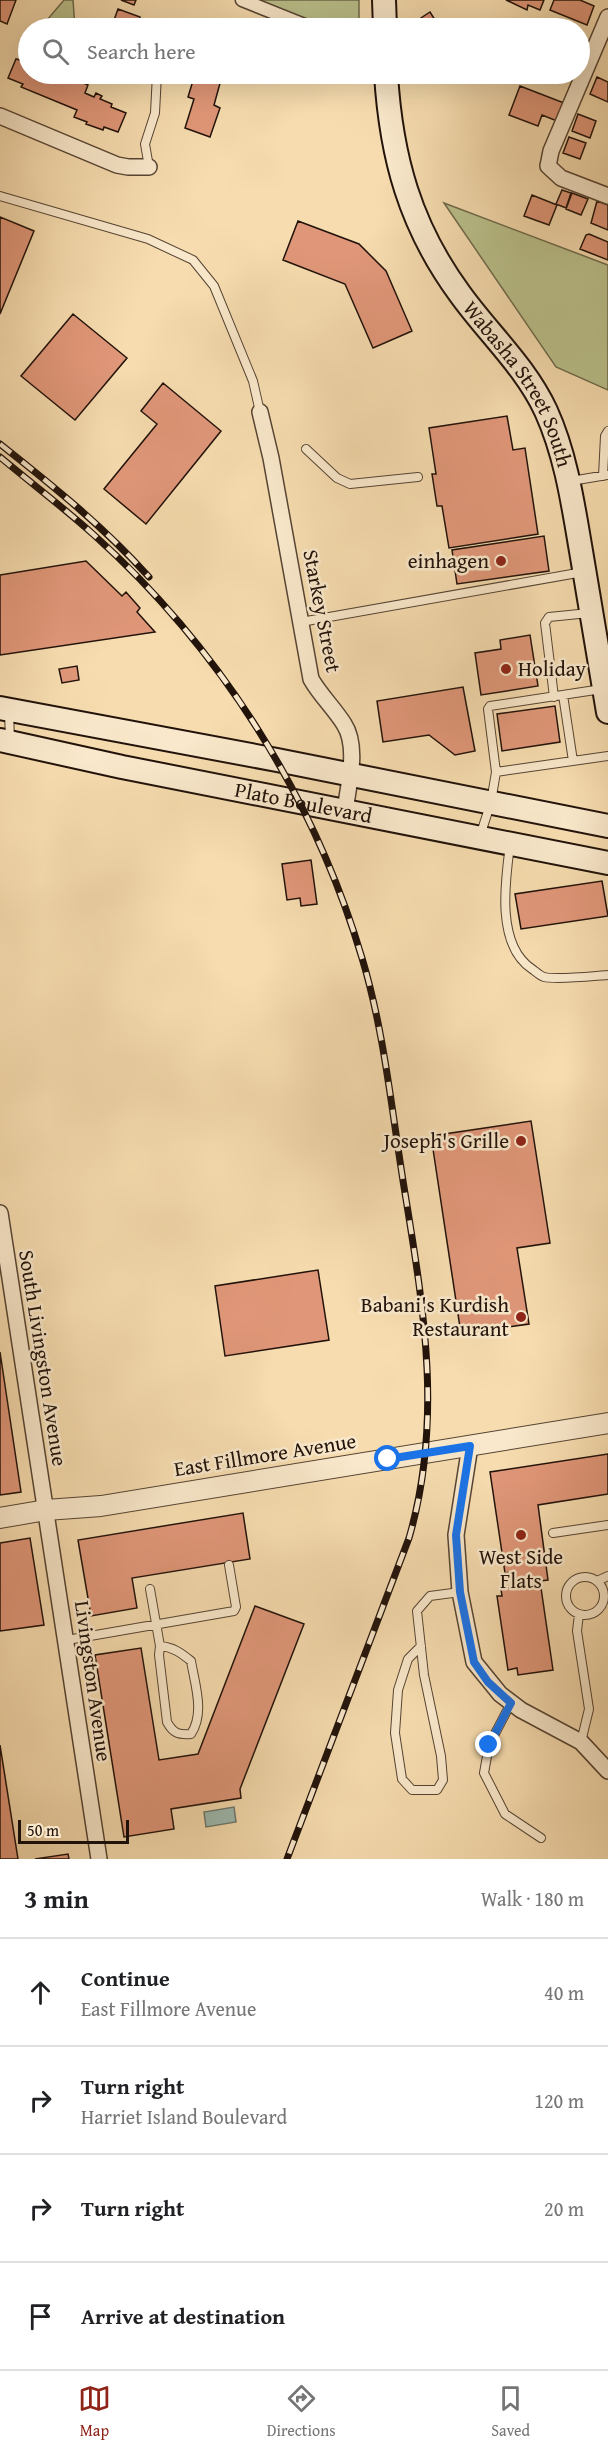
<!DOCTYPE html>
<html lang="en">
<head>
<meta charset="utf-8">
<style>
  body { margin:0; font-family:"Gentium Book Plus",serif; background:#f6f6f6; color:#202124 }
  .scale { position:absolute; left:18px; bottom:15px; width:111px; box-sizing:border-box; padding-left:6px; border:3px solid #21120a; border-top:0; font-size:16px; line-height:21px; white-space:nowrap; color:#21120a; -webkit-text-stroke:4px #f9e8cb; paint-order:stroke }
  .stop { position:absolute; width:18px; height:18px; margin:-14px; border:4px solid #1a73e8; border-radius:50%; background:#fff }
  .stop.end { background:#1a73e8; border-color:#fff; box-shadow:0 2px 6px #0008 }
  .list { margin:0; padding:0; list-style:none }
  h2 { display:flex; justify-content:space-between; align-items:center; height:78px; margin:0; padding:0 24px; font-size:26px }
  h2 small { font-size:20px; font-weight:400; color:#757577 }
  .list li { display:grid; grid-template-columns:39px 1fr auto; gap:18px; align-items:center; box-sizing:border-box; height:108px; padding:0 24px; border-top:2px solid #e0e0e0 }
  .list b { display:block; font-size:22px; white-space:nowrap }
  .list p { margin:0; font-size:20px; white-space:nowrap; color:#757577 }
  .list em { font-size:20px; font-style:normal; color:#757577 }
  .icon { flex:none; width:33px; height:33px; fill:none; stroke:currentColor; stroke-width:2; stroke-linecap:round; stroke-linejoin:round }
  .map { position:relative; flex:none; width:608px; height:1859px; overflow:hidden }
  .search { position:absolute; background:#fff; box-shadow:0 6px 24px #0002; left:18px; right:18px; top:18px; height:66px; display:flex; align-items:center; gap:15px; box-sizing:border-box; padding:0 21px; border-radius:33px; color:#757577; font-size:22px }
  .sheet { height:510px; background:#fff }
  nav { display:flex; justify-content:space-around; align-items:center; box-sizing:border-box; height:84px; border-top:2px solid #e0e0e0; background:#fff; font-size:16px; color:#757577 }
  nav a { display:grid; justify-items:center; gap:3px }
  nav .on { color:#8f2418 }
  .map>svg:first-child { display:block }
</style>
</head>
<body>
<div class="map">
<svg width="608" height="1859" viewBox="0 0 608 1859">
  <rect width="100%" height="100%" fill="#f6dcaf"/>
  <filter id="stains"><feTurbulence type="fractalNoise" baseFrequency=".00333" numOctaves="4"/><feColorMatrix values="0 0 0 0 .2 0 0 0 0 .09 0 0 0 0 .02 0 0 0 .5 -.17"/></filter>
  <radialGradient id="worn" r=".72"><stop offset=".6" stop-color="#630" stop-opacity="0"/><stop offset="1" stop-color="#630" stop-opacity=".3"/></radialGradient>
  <!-- green -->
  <path fill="#bac18c" stroke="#6e6a4b" stroke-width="1.5" d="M64,0H73L75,28H52L47,20Z
    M242,0H359V28H312Z
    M444,203L608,265V390L556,367Z"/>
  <!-- water -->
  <path fill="#9dbab0" stroke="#6b776e" stroke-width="1.5" d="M234,1807L236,1822L206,1827L204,1812Z"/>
  <!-- building -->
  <path fill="#e09779" stroke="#21120a" stroke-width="1.5" d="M0,0H16L7,24L0,21Z
    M121,0H136L134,5Z
    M506,0H544L540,10L528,5L527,10Z
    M554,0H580L594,6L587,25L550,10Z
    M118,9L140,17L139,27L107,28L110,22L113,23Z
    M430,12L440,28H427L421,18Z
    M580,50L588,53L580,68Z
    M21,57L27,59L25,62L28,64V74H62L70,77L71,74L78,77L77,80L88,85L85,93L94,97L96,93L102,96L100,99L112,104L111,107L126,113L118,132L104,127L103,130L86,124L87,122L74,117L77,110L21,87L23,84L8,78L16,59L20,60Z
    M195,74H216L222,76L214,105L220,108L210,137L185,128L194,99L188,97Z
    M597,77L608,82V102L590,94Z
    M520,86L564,103L557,121L542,115L538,126L509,115Z
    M578,114L596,121L590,138L572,131Z
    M569,137L586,143L580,159L563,153Z
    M562,190L571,193L566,208L556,204Z
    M572,193L588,199L581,215L566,209Z
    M532,195L557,205L549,225L524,216Z
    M597,201L608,205V230L591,223Z
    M0,217L34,231L0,314Z
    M298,221L359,244L386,271L412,331L373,348L345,284L283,260Z
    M589,234L608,242V260L580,249L586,235Z
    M73,314L127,358L75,420L21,376Z
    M163,383L221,431L146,524L104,489L157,424L141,411Z
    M507,416L513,450L525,448L538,534L449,548L442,506H437L432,474H436L429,428Z
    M544,536L549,571L457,584L452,550Z
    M86,561L122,596L126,592L140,608L137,612L155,632L0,655V575Z
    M530,635L538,686L481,695L475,653L501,649L500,640Z
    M77,666L79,680L62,683L59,669Z
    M463,687L475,751L455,755L429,735L383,742L377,701Z
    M555,706L560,742L502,751L497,714Z
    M311,860L317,904L301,906L300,898L287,900L282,864Z
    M602,881L608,916L521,929L515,894Z
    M531,1121L550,1243L517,1248L529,1324L461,1334L431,1136Z
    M318,1270L329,1340L225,1356L215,1286Z
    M0,1352L21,1492L0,1495Z
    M608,1454V1494L538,1505L548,1580L540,1581L553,1670L518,1675L517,1668L508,1670L497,1596H502L501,1589L514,1587L512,1572L505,1573L490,1472Z
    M243,1513L250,1559L132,1578L137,1608L91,1616L78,1540Z
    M30,1538L44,1625L0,1631V1543Z
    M255,1606L304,1624L240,1789L241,1798L171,1809L174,1829L124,1837L95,1655L141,1648L159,1760L198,1754Z
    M0,1745L18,1859H0Z
    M68,1854L69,1859H35Z"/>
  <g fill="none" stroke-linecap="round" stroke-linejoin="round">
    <defs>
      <path id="service" d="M149,167L145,144L155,113L157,74
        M0,196L148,239L193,260L214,286L253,381L260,412
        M306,449L337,478L350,484L418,477
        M603,476L605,436L608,431
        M571,481L607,475
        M301,622L583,572
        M563,695L573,761
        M554,697L545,623L549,617L589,613
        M9,711L10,741
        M496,772L608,756
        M480,836L491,802L496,772L488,709L490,706L602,689
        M510,845C505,882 496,945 532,969C535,971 540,976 544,977C557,980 593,976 608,975
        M553,1533L608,1525
        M566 1596a19 19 0 1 1 38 0a19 19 0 1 1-38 0Z
        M597,1581L608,1576
        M150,1589L160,1646L159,1655L167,1722C173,1733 178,1735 191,1734C205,1713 195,1685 191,1661C181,1653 173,1647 160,1646
        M579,1614L577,1631L589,1709L581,1742
        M67,1640L234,1611L236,1607L229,1565
        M421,1646L408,1659L398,1690L395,1733L402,1779L412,1790H437L443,1780L441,1756L424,1675L417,1611L430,1596L460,1592
        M511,1703L489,1745L484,1773L505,1814L541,1838"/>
      <path id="pedestrian" d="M242,0L312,28"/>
      <path id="minor" d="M608,17L551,151L548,166L561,178L608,196
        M0,116L117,165L128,167H149
        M260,412L271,458L311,679C320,695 334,708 344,724C359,747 348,786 345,811
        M0,1213L99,1859
        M470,1446L456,1535L460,1592L474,1662L500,1694L521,1710L581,1742L608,1771"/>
      <path id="tertiary" d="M0,1518L46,1510L101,1506L608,1423"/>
      <g id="secondary">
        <path d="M384,0L385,28"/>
        <path id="s1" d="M386,74C391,157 410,226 460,294C488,333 525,366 546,411C566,455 573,504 581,551C590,605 599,659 608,712"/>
        <path d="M0,708L277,760L608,826"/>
        <path id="s2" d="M0,740L122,767L608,863"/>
      </g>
    </defs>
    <!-- service casing -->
    <use href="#service" stroke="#564433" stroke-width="10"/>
    <!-- pedestrian casing -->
    <use href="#pedestrian" stroke="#564433" stroke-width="15"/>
    <!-- minor casing -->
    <use href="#minor" stroke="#564433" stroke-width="18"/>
    <!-- tertiary casing -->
    <use href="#tertiary" stroke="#564433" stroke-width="22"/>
    <!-- secondary casing -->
    <use href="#secondary" stroke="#21120a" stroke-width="26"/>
    <!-- service -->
    <use href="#service" stroke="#f9e8cb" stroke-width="8"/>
    <!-- pedestrian -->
    <use href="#pedestrian" stroke="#f9e8cb" stroke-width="12"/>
    <!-- minor -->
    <use href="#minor" stroke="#f9e8cb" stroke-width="15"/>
    <!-- tertiary -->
    <use href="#tertiary" stroke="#f9e8cb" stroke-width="20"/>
    <!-- secondary -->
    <use href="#secondary" stroke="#f9e8cb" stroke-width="22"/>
    <defs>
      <path id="rail" d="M0,444C53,486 104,527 149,577
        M0,457C31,483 64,508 94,535C220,648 314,797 362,958C385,1034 392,1115 405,1193C424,1310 443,1421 409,1538L287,1859"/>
    </defs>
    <!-- rail casing -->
    <use href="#rail" stroke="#21120a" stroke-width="7"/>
    <!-- rail -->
    <use href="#rail" stroke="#f9e8cb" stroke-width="4.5" stroke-dasharray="14" stroke-linecap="butt"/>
  </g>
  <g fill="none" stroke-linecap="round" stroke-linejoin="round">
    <!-- route -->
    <path stroke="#1a73e8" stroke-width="8" d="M388,1459L470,1446L456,1535L460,1592L474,1662L488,1682L511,1703L489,1745"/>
  </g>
  <!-- markers -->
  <g fill="#8f2418" stroke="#f9e8cb" stroke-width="2">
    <circle cx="501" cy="561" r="6"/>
    <circle cx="506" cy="669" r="6"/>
    <circle cx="521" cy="1141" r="6"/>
    <circle cx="521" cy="1317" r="6"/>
    <circle cx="521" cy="1535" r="6"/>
  </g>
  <g text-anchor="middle" stroke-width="5" stroke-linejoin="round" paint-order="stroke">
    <!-- street labels -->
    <g font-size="21" fill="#21120a" stroke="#f9e8cb">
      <text dy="7" stroke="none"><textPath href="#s1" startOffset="344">Wabasha Street South</textPath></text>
      <text transform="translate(322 611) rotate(79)" y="7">Starkey Street</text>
      <text dy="7" stroke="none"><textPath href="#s2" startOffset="310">Plato Boulevard</textPath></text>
      <text transform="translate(43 1358) rotate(81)" y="7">South Livingston Avenue</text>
      <text transform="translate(265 1455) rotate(-9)" y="7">East Fillmore Avenue</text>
      <text transform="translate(93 1681) rotate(82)" y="7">Livingston Avenue</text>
    </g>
    <!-- poi labels -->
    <g font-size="21" fill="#21120a" stroke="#f9e8cb" text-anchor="end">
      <text x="489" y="568">einhagen</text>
      <text x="518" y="676" text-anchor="start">Holiday</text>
      <text x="509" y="1148">Joseph's Grille</text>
      <text x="509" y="1312">Babani's Kurdish<tspan x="509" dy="24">Restaurant</tspan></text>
      <text x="521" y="1564" text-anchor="middle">West Side<tspan x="521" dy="24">Flats</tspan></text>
    </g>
  </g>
  <rect width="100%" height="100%" filter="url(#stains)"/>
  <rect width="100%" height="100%" fill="url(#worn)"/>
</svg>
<div class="scale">50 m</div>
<div class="stop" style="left:388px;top:1459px"></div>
<div class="stop end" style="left:489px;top:1745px"></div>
<div class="search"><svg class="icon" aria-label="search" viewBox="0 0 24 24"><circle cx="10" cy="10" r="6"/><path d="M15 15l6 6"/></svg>Search here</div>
</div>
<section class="sheet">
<h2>3 min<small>Walk · 180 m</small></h2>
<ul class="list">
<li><svg class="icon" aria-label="ahead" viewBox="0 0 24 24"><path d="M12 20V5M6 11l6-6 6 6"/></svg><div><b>Continue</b><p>East Fillmore Avenue</p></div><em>40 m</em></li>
<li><svg class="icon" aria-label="right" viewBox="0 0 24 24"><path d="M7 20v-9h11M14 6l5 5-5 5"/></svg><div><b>Turn right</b><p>Harriet Island Boulevard</p></div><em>120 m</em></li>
<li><svg class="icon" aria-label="right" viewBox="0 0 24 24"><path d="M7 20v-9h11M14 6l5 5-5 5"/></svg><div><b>Turn right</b></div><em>20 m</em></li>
<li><svg class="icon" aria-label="arrive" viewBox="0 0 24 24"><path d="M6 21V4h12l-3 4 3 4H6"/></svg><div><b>Arrive at destination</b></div></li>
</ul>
</section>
<nav>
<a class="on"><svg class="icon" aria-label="map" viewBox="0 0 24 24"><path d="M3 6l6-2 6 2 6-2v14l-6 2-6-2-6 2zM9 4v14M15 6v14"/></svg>Map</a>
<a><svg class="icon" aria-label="directions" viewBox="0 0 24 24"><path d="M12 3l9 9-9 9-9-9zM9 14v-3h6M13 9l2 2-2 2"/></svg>Directions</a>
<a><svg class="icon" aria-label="saved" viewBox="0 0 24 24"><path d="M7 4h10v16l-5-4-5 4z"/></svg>Saved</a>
</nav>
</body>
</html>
